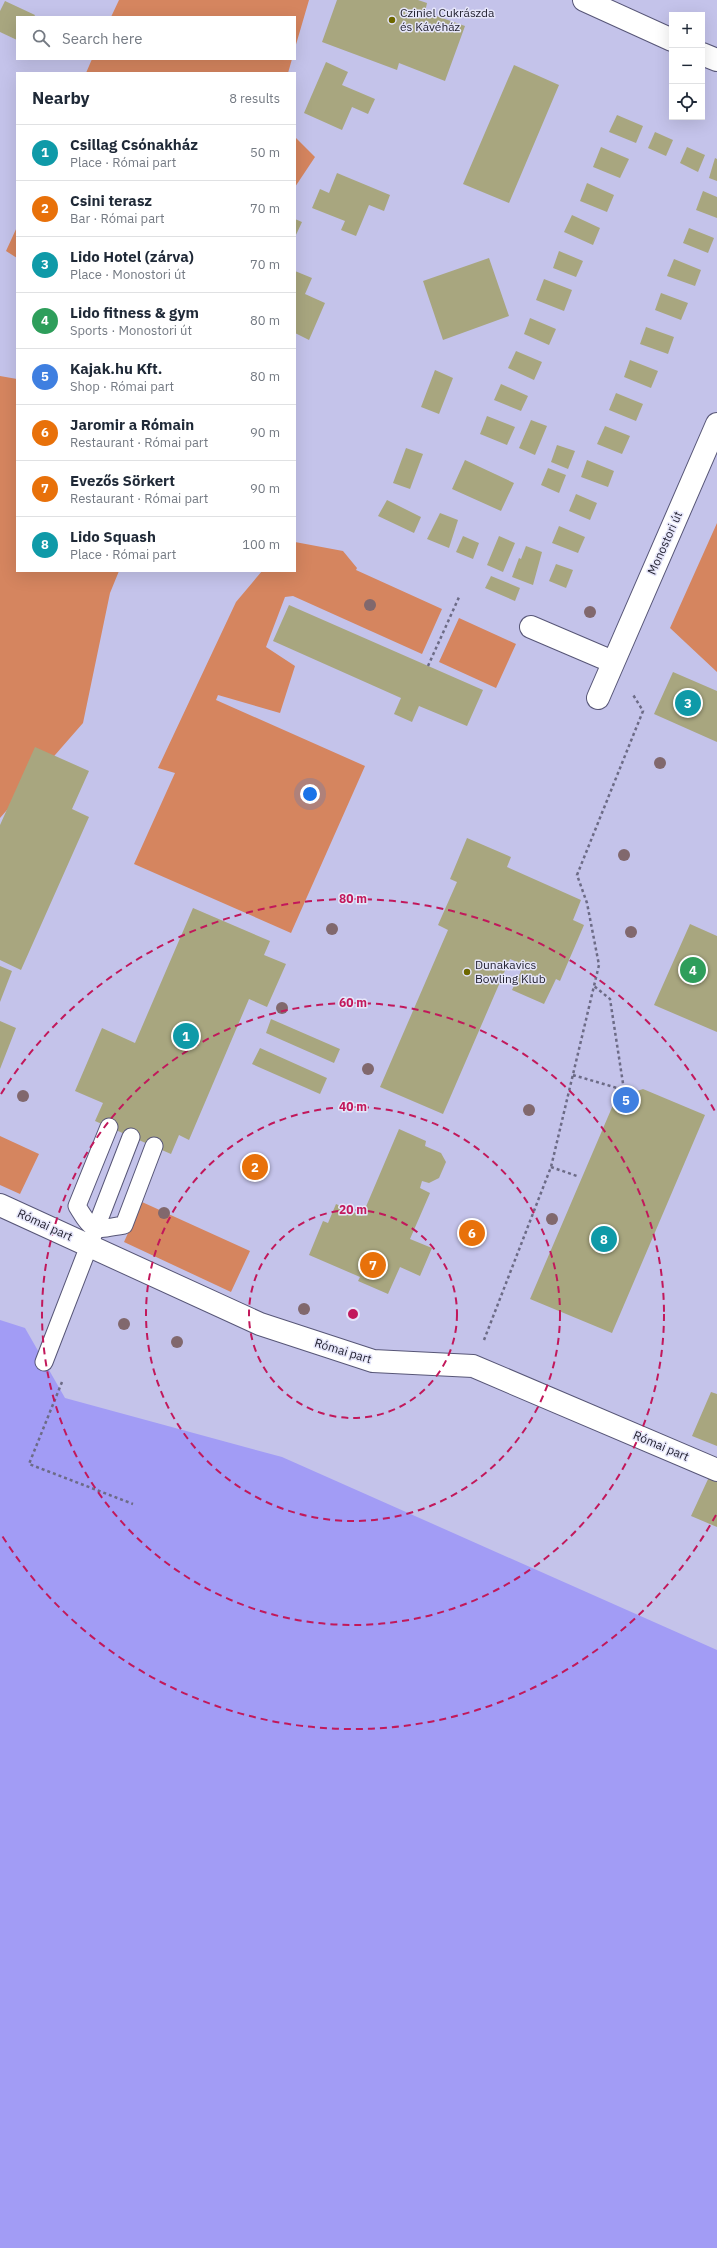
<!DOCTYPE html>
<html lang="en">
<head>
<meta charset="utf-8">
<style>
  body { margin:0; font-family:"IBM Plex Sans",sans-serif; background:#f2f2f3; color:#1f2937 }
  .controls { position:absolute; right:12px; top:12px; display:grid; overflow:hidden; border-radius:0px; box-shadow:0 4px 16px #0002 }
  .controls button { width:36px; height:36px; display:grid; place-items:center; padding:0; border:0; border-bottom:1px solid #e0e1e3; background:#fff; color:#1f2937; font:20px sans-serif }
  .you { position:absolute; left:310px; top:794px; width:14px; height:14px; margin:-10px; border:3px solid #fff; border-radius:50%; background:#1a73e8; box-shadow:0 0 0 6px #1a73e833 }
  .badge { display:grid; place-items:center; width:26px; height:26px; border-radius:50%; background:#6d6700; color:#fff; font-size:13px; font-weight:700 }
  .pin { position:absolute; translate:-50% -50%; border:2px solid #fff; box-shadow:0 1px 4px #0006 }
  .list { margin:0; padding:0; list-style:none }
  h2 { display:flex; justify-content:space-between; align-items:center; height:52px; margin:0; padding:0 16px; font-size:17px }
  h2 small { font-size:13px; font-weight:400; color:#747a83 }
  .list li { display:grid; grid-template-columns:26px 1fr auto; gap:12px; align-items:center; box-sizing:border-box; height:56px; padding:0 16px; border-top:1px solid #e0e1e3 }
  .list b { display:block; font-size:15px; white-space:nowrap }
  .list p { margin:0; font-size:13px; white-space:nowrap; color:#747a83 }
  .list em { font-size:13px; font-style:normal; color:#747a83 }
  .icon { flex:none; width:22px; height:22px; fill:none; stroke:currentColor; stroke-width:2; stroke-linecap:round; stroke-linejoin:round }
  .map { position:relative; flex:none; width:717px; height:2248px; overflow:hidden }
  .search { position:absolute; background:#fff; box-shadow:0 4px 16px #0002; left:16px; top:16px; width:280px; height:44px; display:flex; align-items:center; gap:10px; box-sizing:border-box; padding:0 14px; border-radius:0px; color:#747a83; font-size:15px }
  .panel { position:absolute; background:#fff; box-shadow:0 4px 16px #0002; left:16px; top:72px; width:280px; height:500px; border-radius:0px }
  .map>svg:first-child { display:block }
</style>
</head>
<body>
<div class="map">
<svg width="717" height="2248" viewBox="0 0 717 2248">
  <rect width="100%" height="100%" fill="#c4c3ea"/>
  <!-- green -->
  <path fill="#d5855f" d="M119,0H309L295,48V17H111Z
    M92,59H292L288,73H86Z
    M295,137L315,157L295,187Z
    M17,227V258L6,251Z
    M0,376L17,379V571H119L110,593L83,723L0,818Z
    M717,523V672L670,628Z
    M295,542L343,551L357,568L356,570L442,609L422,654L293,596L285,597L266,647L295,666L280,713L218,695L216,700L365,766L291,933L134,864L175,773L158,768L236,602L262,571H295Z
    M459,618L516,644L496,688L439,662Z
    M0,1136L39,1154L20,1194L0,1185Z
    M142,1202L250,1251L231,1292L124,1242Z"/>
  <!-- water -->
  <path fill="#a29cf5" d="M0,1320L25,1328L65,1398L282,1457L717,1650V2248H0Z"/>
  <!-- building -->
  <path fill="#a8a67f" d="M337,0H418L427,3L425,12L465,26L445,81L399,63L397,70L322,42Z
    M5,1L35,15L34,17H17V40L0,32V11Z
    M326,62L348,72L342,85L375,99L368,114L352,107L342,130L304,113Z
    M514,65L559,85L509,203L463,184Z
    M617,115L643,126L636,143L609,132Z
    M655,132L673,140L666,156L648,148Z
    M601,147L629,159L620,178L593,167Z
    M687,147L705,155L698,172L680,163Z
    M715,158L717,159V181L709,178Z
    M337,173L390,195L384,211L369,205L356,236L341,230L345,221L312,208L320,189L329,193Z
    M587,183L614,195L607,212L580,201Z
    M703,191L717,197V218L696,210Z
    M572,215L600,228L593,245L564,232Z
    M295,219L302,222L295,237Z
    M689,228L714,238L708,253L683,243Z
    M559,251L583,261L576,277L553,268Z
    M489,258L509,316L443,340L423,281Z
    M674,259L701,270L695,286L667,276Z
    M295,271L312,278L305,294L325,303L309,340L295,333Z
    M544,279L572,290L564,311L536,300Z
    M661,293L688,303L681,320L655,310Z
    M530,318L556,329L549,345L524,334Z
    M646,327L674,337L668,354L640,344Z
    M516,351L542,362L534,380L508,368Z
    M630,360L658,371L651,388L624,377Z
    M435,370L453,378L439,414L421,407Z
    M501,384L528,396L521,411L494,400Z
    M616,393L643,404L636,421L609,410Z
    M487,416L515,427L507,445L480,434Z
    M531,420L547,426L535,455L519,448Z
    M605,426L630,436L622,454L597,444Z
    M557,445L575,451L568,469L551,462Z
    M406,448L423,454L410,489L393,483Z
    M465,460L514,483L501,511L452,489Z
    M587,460L614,471L608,487L581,477Z
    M548,468L566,475L559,493L541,485Z
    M576,494L597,503L590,520L569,511Z
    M387,500L421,517L414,533L378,516Z
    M440,513L458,520L449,548L427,539Z
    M559,526L585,537L578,553L552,543Z
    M463,536L479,543L473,559L456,552Z
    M499,536L515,543L503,572L487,565Z
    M526,546L542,552L533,585L512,577L519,558L521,559Z
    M556,564L573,570L566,588L549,581Z
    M491,576L520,588L515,601L485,588Z
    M289,605L483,690L467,726L419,706L412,722L394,714L401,698L273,641Z
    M673,672L717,691V742L654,714Z
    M35,747L89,771L72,809L89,817L21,970L0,960V825Z
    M467,838L511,857L507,867L581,900L573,920L584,925L560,981L556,979L544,1004L512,990L524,965L510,959L443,1114L380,1087L448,930L438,925L457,882L450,879Z
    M193,908L270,941L264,955L286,964L267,1007L249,999L189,1140L179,1135L171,1154L95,1121L103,1103L75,1091L102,1028L135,1043Z
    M690,924L717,936V1032L654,1005Z
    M0,966L12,971L0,1002Z
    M271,1019L340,1049L334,1063L266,1033Z
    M0,1021L16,1028L0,1069Z
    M260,1048L327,1078L320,1094L252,1064Z
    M643,1089L705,1115L612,1333L530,1299L616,1098Z
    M399,1129L426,1141L425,1146L441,1153L446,1162L439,1178L429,1183L422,1181L420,1188L430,1193L410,1239L432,1248L420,1276L400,1267L388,1294L358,1281L360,1277L309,1255L323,1221L328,1223L336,1204L362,1216Z
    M711,1392L717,1394V1446L692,1436Z
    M709,1477L717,1480V1527L691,1516Z"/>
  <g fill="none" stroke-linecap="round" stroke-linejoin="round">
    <defs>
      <path id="service" d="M109,1127L77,1206C94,1234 93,1230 124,1225L154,1146
        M44,1362L131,1137"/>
      <path id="pedestrian" d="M0,1205L260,1324L373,1361L473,1366L717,1470"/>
      <path id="minor" d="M531,627L613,662
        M598,698L717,424"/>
      <path id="tertiary" d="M584,0L672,40
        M702,54L717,60"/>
    </defs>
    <!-- service casing -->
    <use href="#service" stroke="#575677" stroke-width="19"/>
    <!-- pedestrian casing -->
    <use href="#pedestrian" stroke="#575677" stroke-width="24"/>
    <!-- minor casing -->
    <use href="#minor" stroke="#575677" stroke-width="24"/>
    <!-- tertiary casing -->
    <use href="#tertiary" stroke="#575677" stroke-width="24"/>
    <!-- path -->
    <path stroke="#6c6b86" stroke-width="2.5" stroke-dasharray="3 3" stroke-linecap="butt" d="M428,666L460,595
      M573,1075L624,1090L610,999L594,986
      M551,1167L577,1176
      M484,1340L551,1167L594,986L599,965L587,903L577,875L643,711L632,693
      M62,1382L29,1464L133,1504"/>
    <!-- service -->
    <use href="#service" stroke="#fff" stroke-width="17"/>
    <!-- pedestrian -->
    <use href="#pedestrian" stroke="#fff" stroke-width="22"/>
    <!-- minor -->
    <use href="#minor" stroke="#fff" stroke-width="22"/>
    <!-- tertiary -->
    <use href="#tertiary" stroke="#fff" stroke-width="22"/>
  </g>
  <!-- trees -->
  <g fill="#81686d">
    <circle cx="370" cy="605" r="6"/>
    <circle cx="590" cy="612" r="6"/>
    <circle cx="660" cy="763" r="6"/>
    <circle cx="624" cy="855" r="6"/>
    <circle cx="332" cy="929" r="6"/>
    <circle cx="631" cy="932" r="6"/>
    <circle cx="282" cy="1008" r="6"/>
    <circle cx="368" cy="1069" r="6"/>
    <circle cx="23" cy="1096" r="6"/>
    <circle cx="529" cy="1110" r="6"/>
    <circle cx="164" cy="1213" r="6"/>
    <circle cx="552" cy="1219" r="6"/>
    <circle cx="304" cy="1309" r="6"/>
    <circle cx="124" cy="1324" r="6"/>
    <circle cx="177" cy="1342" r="6"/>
  </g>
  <!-- distance rings -->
  <g fill="none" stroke="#c2185b" stroke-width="2" stroke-dasharray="7 5">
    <circle cx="353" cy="1314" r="104"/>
    <circle cx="353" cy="1314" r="207"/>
    <circle cx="353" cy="1314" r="311"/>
    <path d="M716 1515A415 415 0 0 1 1 1534M1 1094A415 415 0 0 1 716 1113"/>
  </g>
  <!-- markers -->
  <g fill="#6d6700" stroke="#e6e6fa" stroke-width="1.5">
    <circle cx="392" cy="20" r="4"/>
    <circle cx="467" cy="972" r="4"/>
  </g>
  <g text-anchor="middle" stroke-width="3" stroke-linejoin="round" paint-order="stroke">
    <!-- poi labels -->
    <g font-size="12" fill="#1f1e2d" stroke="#e6e6fa" text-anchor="start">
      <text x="400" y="17">Cziniel Cukrászda<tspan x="400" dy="14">és Kávéház</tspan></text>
      <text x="475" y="969">Dunakavics<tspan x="475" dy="14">Bowling Klub</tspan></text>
    </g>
    <!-- street labels -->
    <g font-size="12" fill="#1f1e2d" stroke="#e6e6fa">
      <text transform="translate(665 543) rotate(-66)" y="4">Monostori út</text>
      <text transform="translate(45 1225) rotate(25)" y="4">Római part</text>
      <text transform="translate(343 1351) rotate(17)" y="4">Római part</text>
      <text transform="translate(661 1446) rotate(23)" y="4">Római part</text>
    </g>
  </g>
  <circle cx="353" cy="1314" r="6" fill="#c2185b" stroke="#e6e6fa" stroke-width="2"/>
  <g font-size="12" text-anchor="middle" font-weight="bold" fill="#c2185b" stroke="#e6e6fa" stroke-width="3" stroke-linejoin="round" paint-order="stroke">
    <text x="353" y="903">80 m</text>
    <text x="353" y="1007">60 m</text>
    <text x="353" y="1111">40 m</text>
    <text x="353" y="1214">20 m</text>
  </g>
</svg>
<div class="controls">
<button>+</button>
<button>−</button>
<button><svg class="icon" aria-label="locate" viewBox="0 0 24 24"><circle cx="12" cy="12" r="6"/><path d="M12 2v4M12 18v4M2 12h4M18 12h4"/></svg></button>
</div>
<div class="you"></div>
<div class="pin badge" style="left:186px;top:1036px;background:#0f9aa8">1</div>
<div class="pin badge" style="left:255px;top:1167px;background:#e8710a">2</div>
<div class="pin badge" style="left:688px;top:703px;background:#0f9aa8">3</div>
<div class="pin badge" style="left:693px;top:970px;background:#2e9e5b">4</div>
<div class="pin badge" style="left:626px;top:1100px;background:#3f7fe0">5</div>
<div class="pin badge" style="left:472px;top:1233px;background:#e8710a">6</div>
<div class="pin badge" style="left:373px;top:1265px;background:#e8710a">7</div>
<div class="pin badge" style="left:604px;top:1239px;background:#0f9aa8">8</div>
<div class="search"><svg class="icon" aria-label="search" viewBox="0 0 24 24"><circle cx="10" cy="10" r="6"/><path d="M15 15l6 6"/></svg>Search here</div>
<section class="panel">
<h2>Nearby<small>8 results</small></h2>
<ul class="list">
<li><span class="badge" style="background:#0f9aa8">1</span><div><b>Csillag Csónakház</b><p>Place · Római part</p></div><em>50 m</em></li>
<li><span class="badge" style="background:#e8710a">2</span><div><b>Csini terasz</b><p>Bar · Római part</p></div><em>70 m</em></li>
<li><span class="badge" style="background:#0f9aa8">3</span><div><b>Lido Hotel (zárva)</b><p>Place · Monostori út</p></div><em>70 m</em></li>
<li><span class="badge" style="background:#2e9e5b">4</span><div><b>Lido fitness &amp; gym</b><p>Sports · Monostori út</p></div><em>80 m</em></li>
<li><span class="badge" style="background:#3f7fe0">5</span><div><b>Kajak.hu Kft.</b><p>Shop · Római part</p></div><em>80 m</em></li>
<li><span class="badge" style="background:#e8710a">6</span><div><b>Jaromir a Rómain</b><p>Restaurant · Római part</p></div><em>90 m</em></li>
<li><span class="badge" style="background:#e8710a">7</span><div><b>Evezős Sörkert</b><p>Restaurant · Római part</p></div><em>90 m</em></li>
<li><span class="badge" style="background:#0f9aa8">8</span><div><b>Lido Squash</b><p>Place · Római part</p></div><em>100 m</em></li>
</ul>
</section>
</div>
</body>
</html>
